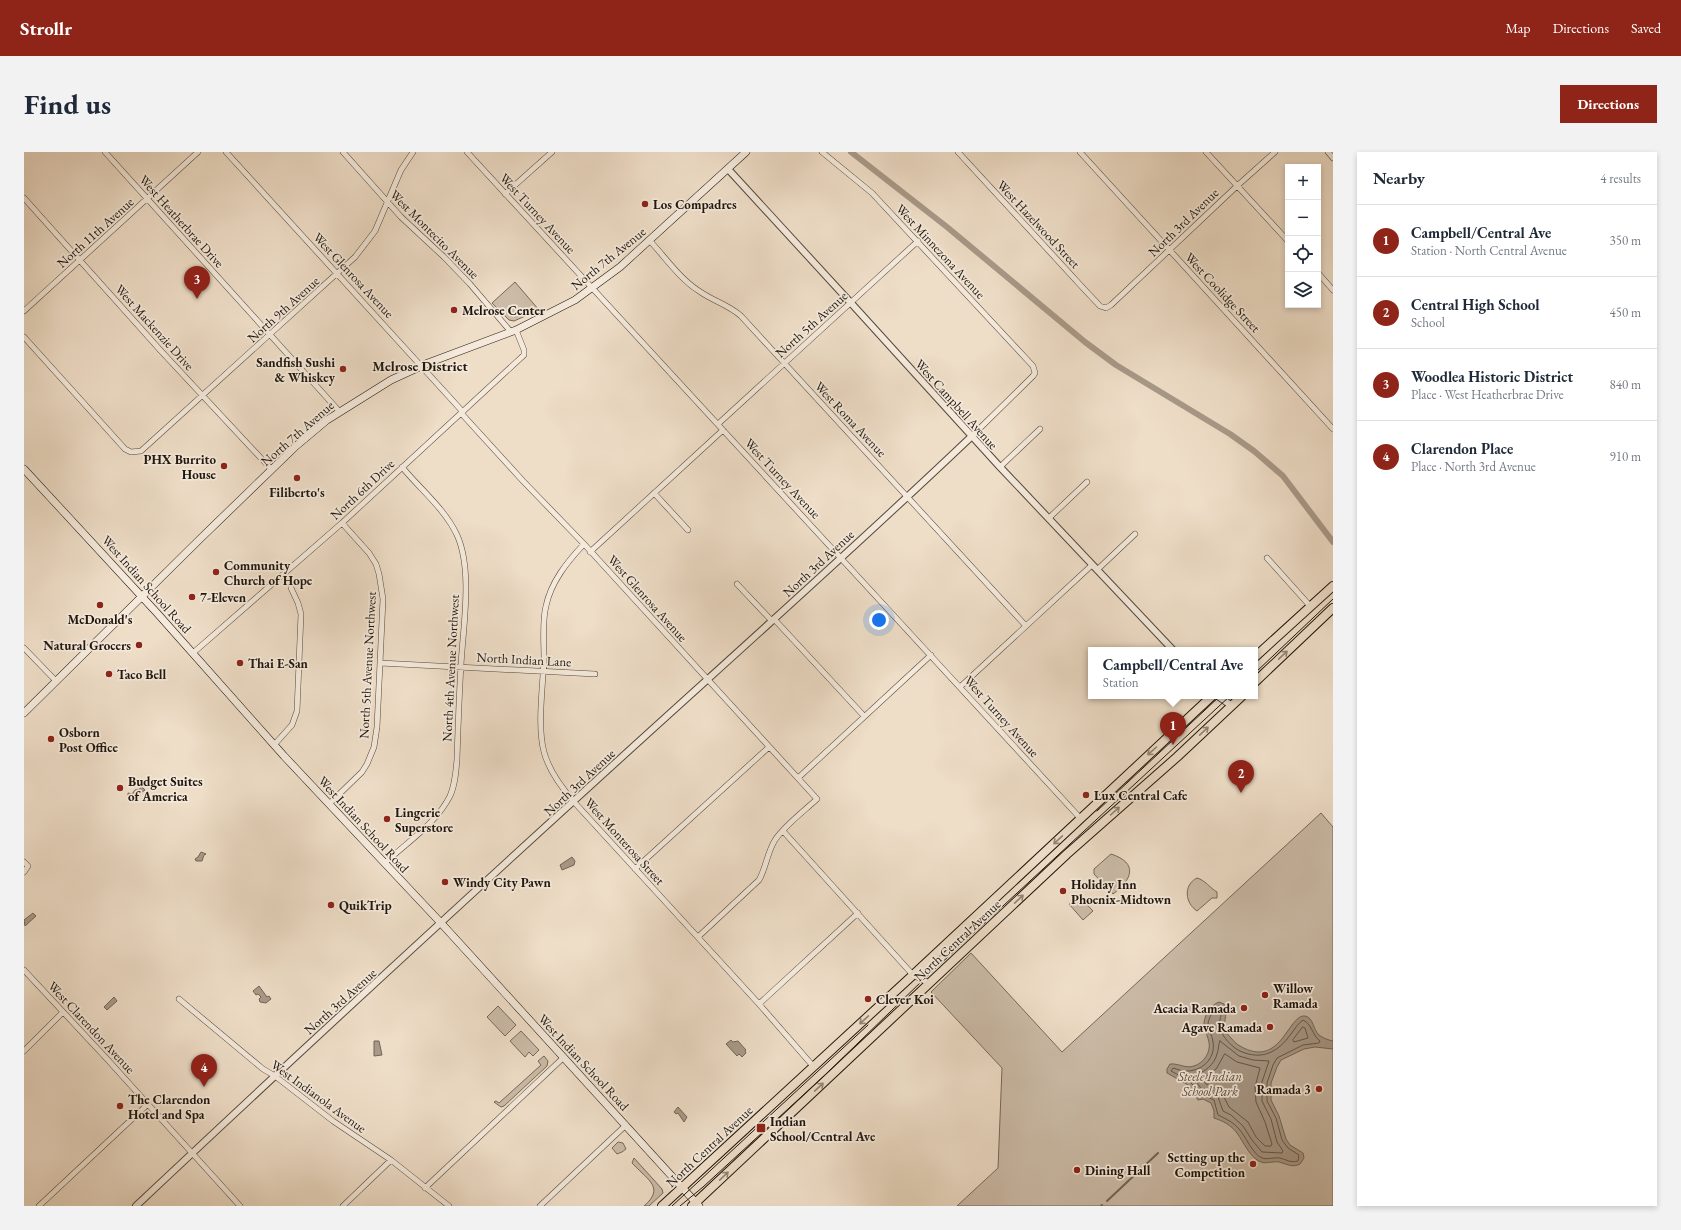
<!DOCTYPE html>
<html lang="en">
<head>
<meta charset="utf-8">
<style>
  body { margin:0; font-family:"EB Garamond",serif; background:#f2f2f3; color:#1f2937 }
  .controls { position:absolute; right:12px; top:12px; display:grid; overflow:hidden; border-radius:0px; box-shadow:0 2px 6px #0003 }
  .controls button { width:36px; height:36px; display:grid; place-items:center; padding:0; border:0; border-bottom:1px solid #e0e1e3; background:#fff; color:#1f2937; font:20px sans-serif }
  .you { position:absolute; left:855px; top:468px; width:14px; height:14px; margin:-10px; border:3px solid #fff; border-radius:50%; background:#1a73e8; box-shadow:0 0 0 6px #1a73e833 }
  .badge { display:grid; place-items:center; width:26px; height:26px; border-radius:50%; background:#8f2418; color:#fff; font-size:13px; font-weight:700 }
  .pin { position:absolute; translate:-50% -33px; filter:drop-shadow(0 1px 2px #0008) }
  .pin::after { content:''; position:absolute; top:21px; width:14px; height:12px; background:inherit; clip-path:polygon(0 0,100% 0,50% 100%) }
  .popup { position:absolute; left:1064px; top:495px; width:170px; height:52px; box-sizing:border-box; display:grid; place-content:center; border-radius:0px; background:#fff; filter:drop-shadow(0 1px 3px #0005); font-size:13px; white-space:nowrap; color:#747a83 }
  .popup b { font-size:15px; color:#1f2937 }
  .popup::after { content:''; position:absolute; left:50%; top:100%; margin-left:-8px; border:8px solid transparent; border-top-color:#fff }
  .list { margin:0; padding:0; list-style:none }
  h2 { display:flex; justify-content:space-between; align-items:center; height:52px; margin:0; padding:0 16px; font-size:17px }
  h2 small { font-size:13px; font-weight:400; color:#747a83 }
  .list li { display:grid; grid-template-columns:26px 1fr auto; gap:12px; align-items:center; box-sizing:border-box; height:72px; padding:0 16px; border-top:1px solid #e0e1e3 }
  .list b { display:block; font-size:15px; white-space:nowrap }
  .list p { margin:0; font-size:13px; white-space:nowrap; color:#747a83 }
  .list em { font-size:13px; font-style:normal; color:#747a83 }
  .icon { flex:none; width:22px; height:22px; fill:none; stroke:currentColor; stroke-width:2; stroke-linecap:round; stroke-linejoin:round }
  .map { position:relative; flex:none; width:1309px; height:1054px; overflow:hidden; border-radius:0px }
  header { display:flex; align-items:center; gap:24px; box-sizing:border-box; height:56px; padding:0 20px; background:#8f2418; color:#fff }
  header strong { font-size:19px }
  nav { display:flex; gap:22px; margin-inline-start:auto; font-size:14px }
  .intro { display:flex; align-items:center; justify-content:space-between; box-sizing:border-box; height:96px; padding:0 24px }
  h1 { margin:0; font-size:28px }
  .button { padding:10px 18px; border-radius:0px; background:#8f2418; color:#fff; font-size:14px; font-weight:700 }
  main { display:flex; gap:24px; padding:0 24px }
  aside { flex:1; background:#fff; border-radius:0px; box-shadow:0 2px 6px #0003 }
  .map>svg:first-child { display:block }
</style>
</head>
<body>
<header>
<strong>Strollr</strong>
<nav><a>Map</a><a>Directions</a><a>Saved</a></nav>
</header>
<div class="intro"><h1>Find us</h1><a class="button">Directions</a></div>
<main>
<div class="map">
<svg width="1309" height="1054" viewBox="0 0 1309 1054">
  <rect width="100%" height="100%" fill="#eeddc7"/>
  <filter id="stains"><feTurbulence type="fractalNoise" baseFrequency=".005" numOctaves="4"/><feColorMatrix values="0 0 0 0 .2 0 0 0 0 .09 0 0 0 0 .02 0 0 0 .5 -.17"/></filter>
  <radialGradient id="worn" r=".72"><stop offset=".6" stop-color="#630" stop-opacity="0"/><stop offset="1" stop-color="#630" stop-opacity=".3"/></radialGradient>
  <!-- green -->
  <path fill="#cbbba7" stroke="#75685a" d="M491,130L515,158L490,169L485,168L468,151Z
    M1297,661L1309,675V1054H933L974,1016L978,916L907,840L947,801L1038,900Z
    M1087,702C1115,711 1108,728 1089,742L1070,722V717Z
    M1173,726C1181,728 1186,736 1193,740V746H1188L1173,759C1161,751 1159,733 1173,726Z
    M1054,743L1069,759L1059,768L1045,752Z
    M474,854L492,873L481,884L463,865Z
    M497,879L515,898L509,904L505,900L501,905L486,889Z
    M520,904L524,909L523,914L480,954L477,955L470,950L472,949L475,951L517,913L514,909Z
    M594,990L599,991L602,997L598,1000L593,1002L588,996Z
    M610,1006L638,1037L639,1041L625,1054H620C641,1036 624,1028 610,1013L608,1011Z"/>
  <!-- water -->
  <path fill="#a89988" stroke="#716557" d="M117,634L121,638L118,640L115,645L108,647L104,645V641L108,642L111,638L116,637Z
    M177,700L182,702L180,703L178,709H172L171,707L174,705Z
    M548,705L551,709L550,713L538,718L536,713Z
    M9,761L12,764L1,774L0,768Z
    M235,834L243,845L245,844L247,847L242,851L236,850L235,847L237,845L234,842L232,843L229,839Z
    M90,845L93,849L83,858L80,855Z
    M1195,850L1200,852C1207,865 1193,872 1207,886C1210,889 1212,892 1216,894C1257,918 1264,862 1281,864C1290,866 1289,878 1295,883C1299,886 1304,888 1309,889V897L1291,895L1280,897L1257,908L1253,915L1247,931V948L1255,964L1262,987L1266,993L1279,1001L1280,1006L1276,1012C1268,1016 1263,1012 1255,1010C1249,1009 1242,1012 1237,1010C1226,1006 1219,989 1213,981C1207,973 1199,969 1190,966V959L1187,951L1179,947L1174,948L1166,935L1161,931L1143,921V917L1146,912C1154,911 1162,917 1170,914C1180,911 1187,900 1185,890C1184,885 1181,880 1180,875C1179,865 1186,853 1195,850Z
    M707,888L709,890L714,889L722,898L721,899L722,901L718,905L715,902L713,904L702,892Z
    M350,889H355L358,903L350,904Z
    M654,955L663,965L660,970L654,961L652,962L650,960Z"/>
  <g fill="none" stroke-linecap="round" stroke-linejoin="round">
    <!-- shore -->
    <path stroke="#64584a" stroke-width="1" d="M1195,854L1197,855C1199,862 1194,869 1196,876C1198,885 1209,896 1216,899C1238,909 1254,900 1267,882C1271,877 1274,871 1279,868C1288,872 1288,883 1296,889L1295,891L1279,893L1253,906L1249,913L1243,931V949L1252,966L1258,988L1264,996L1275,1003L1274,1009C1267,1011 1263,1008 1256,1006C1250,1005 1243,1008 1238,1006C1229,1003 1221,983 1215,977C1209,970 1202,967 1194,963L1190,948L1181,944L1175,943L1169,933L1164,928L1147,919L1149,916C1153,917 1157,919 1161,919C1177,920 1192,907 1189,890C1189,884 1184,879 1184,872C1185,865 1189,858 1195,854Z
      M1279,875L1281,876L1284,886L1270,890L1269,888Z
      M1196,889L1215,904L1229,908L1245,909L1238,930V949L1247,967L1253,990L1259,999L1258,1001L1238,1000L1228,988L1219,974L1207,963L1199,959L1194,945L1188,941L1178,938L1170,926V923C1181,920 1190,913 1193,902C1195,897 1194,893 1196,889Z
      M1201,902L1213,910L1236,916L1231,935L1232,950L1241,970L1248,992L1247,994H1241L1232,985L1224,970L1205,955L1198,941L1192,936L1182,932L1180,929V926L1192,917Z"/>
    <!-- stream -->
    <path stroke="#716557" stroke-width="2" d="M1083,1049L1134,1001
      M1077,1054L1078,1053"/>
    <!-- canal -->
    <path stroke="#a89988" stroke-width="6" d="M827,0L923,75L1061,190L1092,213L1206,282L1230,299L1259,324L1309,390"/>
    <defs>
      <path id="minor" d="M81,0L315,259
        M202,0L439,260
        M319,0L377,65L420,105L446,132L487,180
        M443,0L1057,667
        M798,0L848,41L1009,214L1011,221L1009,224L948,284
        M934,0L1060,137L1076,154L1082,156L1087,153L1213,34L1251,0
        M1056,0L1309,277
        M1182,0L1264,89
        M1304,0L1309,6
        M481,42L528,0
        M0,46L137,199L248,318
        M626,89C641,105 656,127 675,139C689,149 705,153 717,164L1002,474
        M1294,121L1309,138
        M0,159L174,0
        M0,185L101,297L107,300L117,299L331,105L351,79L377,18L389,0
        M437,261L499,329L560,392L793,647C780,659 760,674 751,688C743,701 742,716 735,728L674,785
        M694,272L894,89
        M976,315L1016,277
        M630,341L664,378
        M1025,366L1063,330
        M560,392C543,410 527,430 522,454C518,469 520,490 520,506C519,534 513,574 520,600C525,619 537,635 550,650L735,852L789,914
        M566,400L699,278
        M1243,406L1287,455
        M1073,418L1111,382
        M713,432L748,469
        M750,467L840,564
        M0,496L32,529
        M169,501L318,371L500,203V198L492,178
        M356,511L571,522
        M936,535L1068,413
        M250,593L268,573L273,559L277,462L274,451L267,436
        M774,626L907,503
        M305,652L338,620L343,612L350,595L353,575L359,447L355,422L352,412L345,401L318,371
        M759,679L889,823L905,831
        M0,710L4,714L0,720
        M361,711C382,691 412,672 426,644C431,633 432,620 433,607C434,576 435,545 437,513C439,476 449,418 433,383C421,357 396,337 378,315
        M611,717L745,595
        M0,818L83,907L216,1054
        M155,847L239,917L251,924L309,969L367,1008L425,1054
        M735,852L834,761
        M0,899L39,860
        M401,1036L540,905
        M15,1054L124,952
        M319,1054L367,1008
        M516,1054L602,973"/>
      <path id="tertiary" d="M704,17L827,151L976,315L1149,498
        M1194,544L1208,554
        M112,1054C284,892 458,732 632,574C738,478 844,383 948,284"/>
      <path id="secondary" d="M0,317L133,461L260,604L417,771L675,1054
        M0,561L177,386L272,294L303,268L367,228L404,211L492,178L551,148L596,115L722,0"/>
      <path id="primary" d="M1231,505L1309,434
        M1231,530L1309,456
        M638,1054L889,823L1188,544
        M668,1054L1043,702L1153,605L1218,544"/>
    </defs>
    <!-- minor casing -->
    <use href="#minor" stroke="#53483c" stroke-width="6"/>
    <!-- tertiary casing -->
    <use href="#tertiary" stroke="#53483c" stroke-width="8"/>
    <!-- secondary casing -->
    <use href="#secondary" stroke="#1f160d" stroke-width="8"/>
    <!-- primary casing -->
    <use href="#primary" stroke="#1f160d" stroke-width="10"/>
    <!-- minor -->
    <use href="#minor" stroke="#f4e9db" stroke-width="5"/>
    <!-- tertiary -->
    <use href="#tertiary" stroke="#f4e9db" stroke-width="6"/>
    <!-- secondary -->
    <use href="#secondary" stroke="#f4e9db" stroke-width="7"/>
    <!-- primary -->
    <use href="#primary" stroke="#eeddc7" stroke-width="8"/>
    <!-- tram -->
    <path stroke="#1f160d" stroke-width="1" d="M1231,521L1309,447
      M1073,659L1196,544
      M648,1054L844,873
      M656,1054L679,1035L801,923L899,828L1206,544"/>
  </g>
  <!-- one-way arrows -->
  <defs><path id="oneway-shaft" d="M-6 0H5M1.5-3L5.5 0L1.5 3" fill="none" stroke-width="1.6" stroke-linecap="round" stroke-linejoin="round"/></defs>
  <g stroke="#918373">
    <use href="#oneway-shaft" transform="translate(1259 503) rotate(-43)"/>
    <use href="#oneway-shaft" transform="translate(1180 579) rotate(-43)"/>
    <use href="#oneway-shaft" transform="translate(1128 599) rotate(138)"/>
    <use href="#oneway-shaft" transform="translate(1091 659) rotate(-42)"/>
    <use href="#oneway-shaft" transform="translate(1034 688) rotate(137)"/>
    <use href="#oneway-shaft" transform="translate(995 747) rotate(-43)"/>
    <use href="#oneway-shaft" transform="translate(840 868) rotate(137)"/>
    <use href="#oneway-shaft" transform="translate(795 935) rotate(-43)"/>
    <use href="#oneway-shaft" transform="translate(700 1024) rotate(-44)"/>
  </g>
  <!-- markers -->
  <g fill="#8f2418" stroke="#f4e9db" stroke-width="1.5">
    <circle cx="621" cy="52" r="4"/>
    <circle cx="430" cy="158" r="4"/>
    <circle cx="319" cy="217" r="4"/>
    <circle cx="200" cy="314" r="4"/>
    <circle cx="273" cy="326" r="4"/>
    <circle cx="192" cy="420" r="4"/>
    <circle cx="168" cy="445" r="4"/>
    <circle cx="76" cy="453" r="4"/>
    <circle cx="115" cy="493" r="4"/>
    <circle cx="216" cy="511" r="4"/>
    <circle cx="85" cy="522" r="4"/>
    <circle cx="27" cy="587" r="4"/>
    <circle cx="96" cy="636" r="4"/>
    <circle cx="1062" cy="643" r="4"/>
    <circle cx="363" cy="667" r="4"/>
    <circle cx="421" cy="730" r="4"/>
    <circle cx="1039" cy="739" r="4"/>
    <circle cx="307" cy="753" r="4"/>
    <circle cx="1241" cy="843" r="4"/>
    <circle cx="844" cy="847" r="4"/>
    <circle cx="1220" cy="856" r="4"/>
    <circle cx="1246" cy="875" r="4"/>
    <circle cx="1295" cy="937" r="4"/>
    <circle cx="96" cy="954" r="4"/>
    <rect x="732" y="971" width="10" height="10" rx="2"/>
    <circle cx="1229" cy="1012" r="4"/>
    <circle cx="1053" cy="1018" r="4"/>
  </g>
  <g text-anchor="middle" stroke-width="3.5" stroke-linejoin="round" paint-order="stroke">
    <!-- poi labels -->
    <g font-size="13" font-weight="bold" fill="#1f160d" stroke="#f4e9db" text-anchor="start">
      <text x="629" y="57">Los Compadres</text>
      <text x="438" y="163">Melrose Center</text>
      <text x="311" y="215" text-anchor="end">Sandfish Sushi<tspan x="311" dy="15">&amp; Whiskey</tspan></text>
      <text x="192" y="312" text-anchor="end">PHX Burrito<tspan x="192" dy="15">House</tspan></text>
      <text x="273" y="345" text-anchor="middle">Filiberto's</text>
      <text x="200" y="418">Community<tspan x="200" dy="15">Church of Hope</tspan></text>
      <text x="176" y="450">7-Eleven</text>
      <text x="76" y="472" text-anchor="middle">McDonald's</text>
      <text x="107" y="498" text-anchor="end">Natural Grocers</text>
      <text x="224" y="516">Thai E-San</text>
      <text x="93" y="527">Taco Bell</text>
      <text x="35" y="585">Osborn<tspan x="35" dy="15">Post Office</tspan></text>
      <text x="104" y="634">Budget Suites<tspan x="104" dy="15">of America</tspan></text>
      <text x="1070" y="648">Lux Central Cafe</text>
      <text x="371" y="665">Lingerie<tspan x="371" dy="15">Superstore</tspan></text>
      <text x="429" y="735">Windy City Pawn</text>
      <text x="1047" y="737">Holiday Inn<tspan x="1047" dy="15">Phoenix-Midtown</tspan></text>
      <text x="315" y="758">QuikTrip</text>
      <text x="1249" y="841">Willow<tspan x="1249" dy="15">Ramada</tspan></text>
      <text x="852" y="852">Clever Koi</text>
      <text x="1212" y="861" text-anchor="end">Acacia Ramada</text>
      <text x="1238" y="880" text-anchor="end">Agave Ramada</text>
      <text x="1287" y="942" text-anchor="end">Ramada 3</text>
      <text x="104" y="952">The Clarendon<tspan x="104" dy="15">Hotel and Spa</tspan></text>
      <text x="746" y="974">Indian<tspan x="746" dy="15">School/Central Ave</tspan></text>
      <text x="1221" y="1010" text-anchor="end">Setting up the<tspan x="1221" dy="15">Competition</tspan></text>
      <text x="1061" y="1023">Dining Hall</text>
    </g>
    <!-- street labels -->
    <g font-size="13" fill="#1f160d" stroke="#f4e9db">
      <text transform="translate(514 61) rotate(47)" y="5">West Turney Avenue</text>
      <text transform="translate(158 69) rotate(48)" y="5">West Heatherbrae Drive</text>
      <text transform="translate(1159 70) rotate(-44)" y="5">North 3rd Avenue</text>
      <text transform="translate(1015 72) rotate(47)" y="5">West Hazelwood Street</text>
      <text transform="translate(71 80) rotate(-42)" y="5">North 11th Avenue</text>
      <text transform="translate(411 82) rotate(45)" y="5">West Montecito Avenue</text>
      <text transform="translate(917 99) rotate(47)" y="5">West Minnezona Avenue</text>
      <text transform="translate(584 106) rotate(-39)" y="5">North 7th Avenue</text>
      <text transform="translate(330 123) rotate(47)" y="5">West Glenrosa Avenue</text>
      <text transform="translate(1199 140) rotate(47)" y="5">West Coolidge Street</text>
      <text transform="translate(259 157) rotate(-42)" y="5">North 9th Avenue</text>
      <text transform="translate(787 172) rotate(-42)" y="5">North 5th Avenue</text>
      <text transform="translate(131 175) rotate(48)" y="5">West Mackenzie Drive</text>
      <text transform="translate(933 252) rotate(48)" y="5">West Campbell Avenue</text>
      <text transform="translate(827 267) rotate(47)" y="5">West Roma Avenue</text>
      <text transform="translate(273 281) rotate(-41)" y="5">North 7th Avenue</text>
      <text transform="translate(759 326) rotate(47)" y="5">West Turney Avenue</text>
      <text transform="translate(338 337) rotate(-43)" y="5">North 6th Drive</text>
      <text transform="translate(794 411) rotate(-43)" y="5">North 3rd Avenue</text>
      <text transform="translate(123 432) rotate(48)" y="5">West Indian School Road</text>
      <text transform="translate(624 446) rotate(48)" y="5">West Glenrosa Avenue</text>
      <text transform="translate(500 507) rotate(3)" y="5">North Indian Lane</text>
      <text transform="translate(343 513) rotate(-87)" y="5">North 5th Avenue Northwest</text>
      <text transform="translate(426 516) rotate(-87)" y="5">North 4th Avenue Northwest</text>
      <text transform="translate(978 564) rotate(48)" y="5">West Turney Avenue</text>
      <text transform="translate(555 630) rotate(-43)" y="5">North 3rd Avenue</text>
      <text transform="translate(340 672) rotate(47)" y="5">West Indian School Road</text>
      <text transform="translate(601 689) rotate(48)" y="5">West Monterosa Street</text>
      <text transform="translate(933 788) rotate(-43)" y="5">North Central Avenue</text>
      <text transform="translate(316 849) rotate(-42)" y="5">North 3rd Avenue</text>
      <text transform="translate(68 875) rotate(47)" y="5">West Clarendon Avenue</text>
      <text transform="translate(560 910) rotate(47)" y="5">West Indian School Road</text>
      <text transform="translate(295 944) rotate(36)" y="5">West Indianola Avenue</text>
      <text transform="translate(685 994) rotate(-43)" y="5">North Central Avenue</text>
    </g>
    <!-- park labels -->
    <g font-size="13" font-style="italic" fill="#5b5043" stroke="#f4e9db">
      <text x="1186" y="929">Steele Indian<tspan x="1186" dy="15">School Park</tspan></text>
    </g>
    <!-- neighbourhood labels -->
    <g font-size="14" font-weight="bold" fill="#1f160d" stroke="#f4e9db">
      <text x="396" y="219">Melrose District</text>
    </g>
  </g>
  <rect width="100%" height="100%" filter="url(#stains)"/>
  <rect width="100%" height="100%" fill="url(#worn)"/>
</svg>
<div class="controls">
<button>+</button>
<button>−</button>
<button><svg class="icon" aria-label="locate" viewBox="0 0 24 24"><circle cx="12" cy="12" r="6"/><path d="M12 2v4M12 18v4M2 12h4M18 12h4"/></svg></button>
<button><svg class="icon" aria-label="layers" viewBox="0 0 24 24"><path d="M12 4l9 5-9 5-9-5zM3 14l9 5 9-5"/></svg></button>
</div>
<div class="you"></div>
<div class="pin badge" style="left:1149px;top:593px">1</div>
<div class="popup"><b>Campbell/Central Ave</b>Station</div>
<div class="pin badge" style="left:1217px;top:641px">2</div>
<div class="pin badge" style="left:173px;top:147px">3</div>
<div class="pin badge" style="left:180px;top:935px">4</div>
</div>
<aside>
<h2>Nearby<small>4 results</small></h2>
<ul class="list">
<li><span class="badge">1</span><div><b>Campbell/Central Ave</b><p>Station · North Central Avenue</p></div><em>350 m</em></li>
<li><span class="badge">2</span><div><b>Central High School</b><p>School</p></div><em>450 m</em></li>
<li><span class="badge">3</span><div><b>Woodlea Historic District</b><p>Place · West Heatherbrae Drive</p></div><em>840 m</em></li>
<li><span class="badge">4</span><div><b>Clarendon Place</b><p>Place · North 3rd Avenue</p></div><em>910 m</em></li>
</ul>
</aside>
</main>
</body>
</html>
